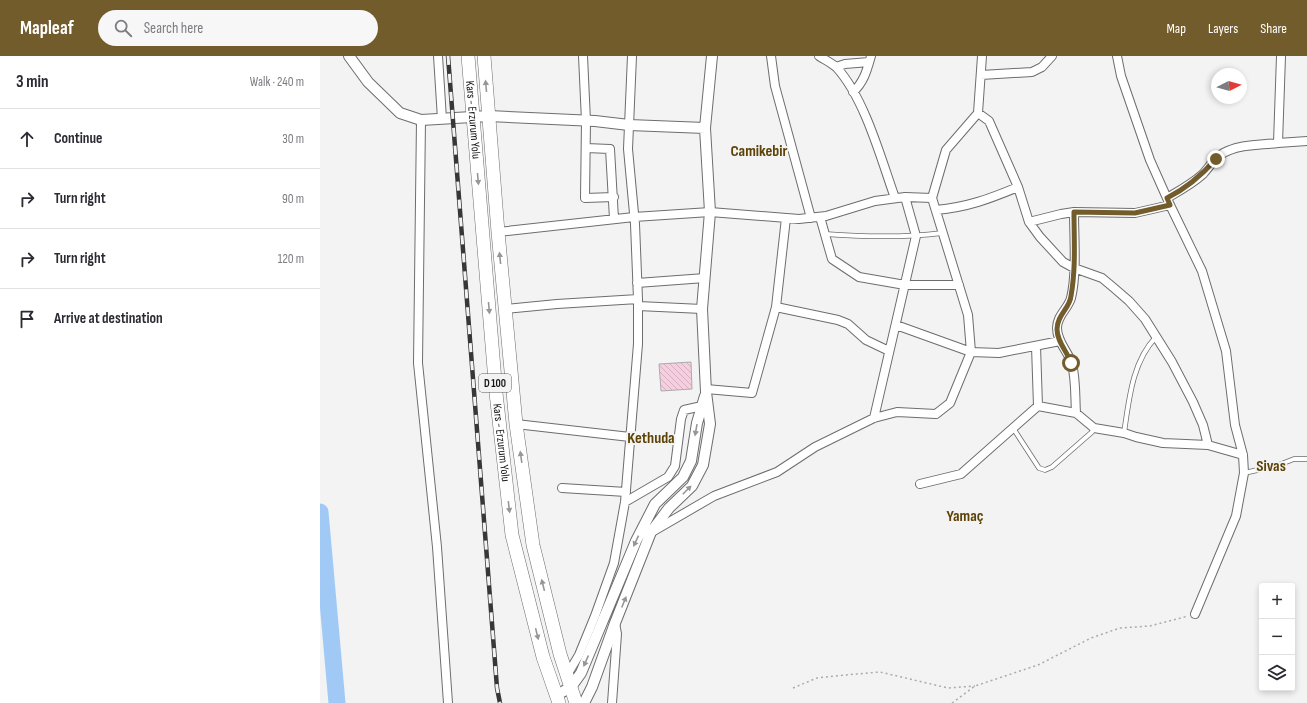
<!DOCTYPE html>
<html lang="en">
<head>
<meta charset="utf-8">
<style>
  body { margin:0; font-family:"Sofia Sans Condensed",sans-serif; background:#f7f7f7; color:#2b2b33 }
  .controls { position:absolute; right:12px; bottom:12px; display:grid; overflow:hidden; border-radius:4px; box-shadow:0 2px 6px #0003 }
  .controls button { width:36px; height:36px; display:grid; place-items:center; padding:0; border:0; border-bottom:1px solid #e1e1e2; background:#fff; color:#2b2b33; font:20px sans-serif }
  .compass { position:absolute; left:891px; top:12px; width:36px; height:36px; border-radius:50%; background:#fff; box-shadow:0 2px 6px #0003; rotate:84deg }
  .stop { position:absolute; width:12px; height:12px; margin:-9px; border:3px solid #735c2c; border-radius:50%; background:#fff }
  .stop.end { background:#735c2c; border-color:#fff; box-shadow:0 1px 4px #0008 }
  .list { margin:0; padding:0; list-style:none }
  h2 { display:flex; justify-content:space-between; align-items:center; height:52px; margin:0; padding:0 16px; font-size:17px }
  h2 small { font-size:13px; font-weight:400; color:#7c7c81 }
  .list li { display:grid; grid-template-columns:26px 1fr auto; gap:12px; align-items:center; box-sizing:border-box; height:60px; padding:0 16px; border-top:1px solid #e1e1e2 }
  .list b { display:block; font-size:15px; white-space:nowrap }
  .list em { font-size:13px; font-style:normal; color:#7c7c81 }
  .icon { flex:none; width:22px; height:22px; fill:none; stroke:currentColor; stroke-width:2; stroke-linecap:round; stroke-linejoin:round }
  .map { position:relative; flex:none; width:987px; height:647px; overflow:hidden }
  header { display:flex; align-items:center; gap:24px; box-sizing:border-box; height:56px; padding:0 20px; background:#735c2c; color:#fff }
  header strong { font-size:19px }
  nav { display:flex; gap:22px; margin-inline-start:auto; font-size:14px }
  .search { width:280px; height:36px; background:#f7f7f7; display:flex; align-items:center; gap:10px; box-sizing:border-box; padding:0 14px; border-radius:22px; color:#7c7c81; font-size:15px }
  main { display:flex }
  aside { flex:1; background:#fff }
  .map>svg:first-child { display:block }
</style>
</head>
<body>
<header>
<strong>Mapleaf</strong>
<div class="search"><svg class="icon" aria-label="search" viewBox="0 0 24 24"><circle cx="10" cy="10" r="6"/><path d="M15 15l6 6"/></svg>Search here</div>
<nav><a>Map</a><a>Layers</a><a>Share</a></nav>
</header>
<main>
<aside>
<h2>3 min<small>Walk · 240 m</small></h2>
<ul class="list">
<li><svg class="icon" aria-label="ahead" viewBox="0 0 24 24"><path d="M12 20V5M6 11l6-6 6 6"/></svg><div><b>Continue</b></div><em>30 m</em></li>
<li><svg class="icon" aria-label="right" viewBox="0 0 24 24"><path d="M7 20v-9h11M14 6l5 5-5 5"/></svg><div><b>Turn right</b></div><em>90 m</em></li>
<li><svg class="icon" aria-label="right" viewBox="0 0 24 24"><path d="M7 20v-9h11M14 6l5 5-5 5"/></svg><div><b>Turn right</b></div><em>120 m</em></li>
<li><svg class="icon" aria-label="arrive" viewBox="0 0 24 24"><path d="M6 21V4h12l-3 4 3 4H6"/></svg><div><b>Arrive at destination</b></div></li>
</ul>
</aside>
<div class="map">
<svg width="987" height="647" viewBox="0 0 987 647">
  <defs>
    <pattern id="building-back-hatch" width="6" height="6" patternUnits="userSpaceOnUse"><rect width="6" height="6" fill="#f6cedf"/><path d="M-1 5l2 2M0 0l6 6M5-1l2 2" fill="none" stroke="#d2b0be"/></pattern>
  </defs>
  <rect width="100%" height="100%" fill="#f3f3f4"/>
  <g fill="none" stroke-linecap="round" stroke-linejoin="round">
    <!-- river -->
    <path stroke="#a0caf5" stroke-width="17" d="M0,456L17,647"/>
  </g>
  <!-- building -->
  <path fill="url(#building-back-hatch)" stroke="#acabab" d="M371,306L372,333L341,335L339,308Z"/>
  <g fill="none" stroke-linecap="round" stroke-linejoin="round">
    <defs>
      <path id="service" d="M505,178C545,181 583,182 622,177
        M693,372L719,412L725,414L732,411L772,376L774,372
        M804,377C809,344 812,306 836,281
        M924,417L956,410L974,403H987"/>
      <path id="minor" d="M118,0L122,63
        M263,0L266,65L265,142L294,141
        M451,0L455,30L491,162
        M499,0C505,4 512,7 517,12C545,43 561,103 575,142
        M797,0L801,20L830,104L850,149L882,215L906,295L915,369L923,399L924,417L916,460L875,558
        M961,0L958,87L987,85
        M516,11L525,8L549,6
        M661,19L712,16L722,11L732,0
        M533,36C544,26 547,14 551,0
        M658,57L669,65L698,131L709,166L720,181L743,206L754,212L782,222L794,232L809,245L825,263L852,306L873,346L883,369L888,389
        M101,64L98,307L117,491L128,647
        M266,92L290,93L294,163
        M847,142C859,135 872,128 883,118C891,109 897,98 910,94C924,88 943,89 958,87
        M616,154C648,151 669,143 698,131
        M754,156C754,181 757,218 751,242C748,253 737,259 737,272C737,286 748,295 752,308C756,324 755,341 756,357
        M500,161L512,203L539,221L585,229H639
        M709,166L741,158L754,156L815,157L850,149
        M178,176L314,161L390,156L479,163L506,160L555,145L585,141L612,142
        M317,227L385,222
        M318,250L382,253
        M456,251L518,264L528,268L546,284L569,295
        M186,253L237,248L318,243
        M576,269L651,296L648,259L612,142L626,94L658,57L662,0
        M386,333L432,337L456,251L466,162
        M718,350L756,357L774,372L804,377L816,381L843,387L888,389L923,399
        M554,362L596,180L585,141
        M196,368L310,381
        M600,428L641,418L718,350L716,290
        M242,432L306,436
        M305,446L348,421L355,410L361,363L364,354L382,350
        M332,476L394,440L457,416L495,391L554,362L577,356L616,358L630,347L651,296L679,297L740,285
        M247,619L259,599L275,560L294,507L305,446L318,288V243L315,168L308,93L312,0
        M292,647L297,578L295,567"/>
      <path id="tertiary" d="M29,0L48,26L80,57L101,64L169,60L275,65L309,69L385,72
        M237,639L251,631L261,617L316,485L335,448L363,421L371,405L377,367L385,340
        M264,647L272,631L295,567L331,476L349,452L372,430L383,409L390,368L386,336L382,253L390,156L385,72L392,0"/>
      <g id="trunk">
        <path id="s1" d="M148,0L176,337L192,479L223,601L239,647"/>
        <path d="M164,0L178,176L196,368L213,489L240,598L256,647"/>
      </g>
    </defs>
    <!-- service casing -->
    <use href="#service" stroke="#6c6d6e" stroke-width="5.5"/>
    <!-- minor casing -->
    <use href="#minor" stroke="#6c6d6e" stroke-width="10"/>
    <!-- tertiary casing -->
    <use href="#tertiary" stroke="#6c6d6e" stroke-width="12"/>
    <!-- trunk casing -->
    <use href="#trunk" stroke="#6c6d6e" stroke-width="14"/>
    <!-- path -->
    <path stroke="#aaaaab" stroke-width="1.5" stroke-dasharray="2 3" stroke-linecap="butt" d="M473,632L497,622L525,619L560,616L628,632L655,630
      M632,647L655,630L718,609L771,582L800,572L830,570L868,560"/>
    <!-- service -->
    <use href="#service" stroke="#fff" stroke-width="4"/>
    <!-- minor -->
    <use href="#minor" stroke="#fff" stroke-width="8"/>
    <!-- tertiary -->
    <use href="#tertiary" stroke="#fff" stroke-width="10"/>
    <!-- trunk -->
    <use href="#trunk" stroke="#fff" stroke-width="13"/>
    <defs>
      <path id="rail" d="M128,0L177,632L180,647"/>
    </defs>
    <!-- rail casing -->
    <use href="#rail" stroke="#373738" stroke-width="4.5"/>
    <!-- rail -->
    <use href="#rail" stroke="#f3f3f4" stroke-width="3" stroke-dasharray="9" stroke-linecap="butt"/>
  </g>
  <!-- one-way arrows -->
  <defs><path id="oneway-solid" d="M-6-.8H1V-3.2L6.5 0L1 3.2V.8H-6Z"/></defs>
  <g fill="#969696">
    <use href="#oneway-solid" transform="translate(166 30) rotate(-95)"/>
    <use href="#oneway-solid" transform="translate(158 123) rotate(85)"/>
    <use href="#oneway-solid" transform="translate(180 202) rotate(-96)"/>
    <use href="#oneway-solid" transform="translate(169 252) rotate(85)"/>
    <use href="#oneway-solid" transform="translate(376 374) rotate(100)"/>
    <use href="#oneway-solid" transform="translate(201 401) rotate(-98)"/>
    <use href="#oneway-solid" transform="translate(367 434) rotate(-45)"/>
    <use href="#oneway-solid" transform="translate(189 451) rotate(83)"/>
    <use href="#oneway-solid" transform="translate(316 485) rotate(115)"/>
    <use href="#oneway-solid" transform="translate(223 529) rotate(-104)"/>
    <use href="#oneway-solid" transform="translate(304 546) rotate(-68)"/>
    <use href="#oneway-solid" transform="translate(217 578) rotate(76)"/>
    <use href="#oneway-solid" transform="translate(266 605) rotate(114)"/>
  </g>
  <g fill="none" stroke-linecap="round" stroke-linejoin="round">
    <!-- route -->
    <path stroke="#735c2c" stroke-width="5" d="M751,307C747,295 737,286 737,273C737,259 750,252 751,240C756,212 754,184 754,156L815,157L850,149L847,142C867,132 881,120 896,103"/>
  </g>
  <g text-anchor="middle" stroke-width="4" stroke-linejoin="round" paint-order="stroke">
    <!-- shield labels -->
    <rect fill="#f3f3f4" stroke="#585858" stroke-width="1" x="159" y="318" width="32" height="18" rx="3"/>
    <g font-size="11" font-weight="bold" fill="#151515">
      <text x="175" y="331">D 100</text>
    </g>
    <!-- street labels -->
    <g font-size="12" fill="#151515" stroke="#f3f3f4">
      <text dy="4" stroke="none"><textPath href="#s1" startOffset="64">Kars - Erzurum Yolu</textPath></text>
      <text dy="4" stroke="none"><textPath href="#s1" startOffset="388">Kars - Erzurum Yolu</textPath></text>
    </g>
    <!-- district labels -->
    <g font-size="16" font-weight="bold" fill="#5d4406" stroke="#f3f3f4">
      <text x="439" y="100">Camikebir</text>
      <text x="331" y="387">Kethuda</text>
      <text x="951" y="415">Sivas</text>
      <text x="645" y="465">Yamaç</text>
    </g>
  </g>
</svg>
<div class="controls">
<button>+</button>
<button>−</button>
<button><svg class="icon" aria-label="layers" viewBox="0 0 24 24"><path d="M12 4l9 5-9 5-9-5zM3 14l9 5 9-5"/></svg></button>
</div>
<svg class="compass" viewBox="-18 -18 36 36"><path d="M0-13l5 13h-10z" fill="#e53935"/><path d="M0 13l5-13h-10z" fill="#7c7c81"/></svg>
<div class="stop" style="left:751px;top:307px"></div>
<div class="stop end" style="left:896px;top:103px"></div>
</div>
</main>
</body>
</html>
